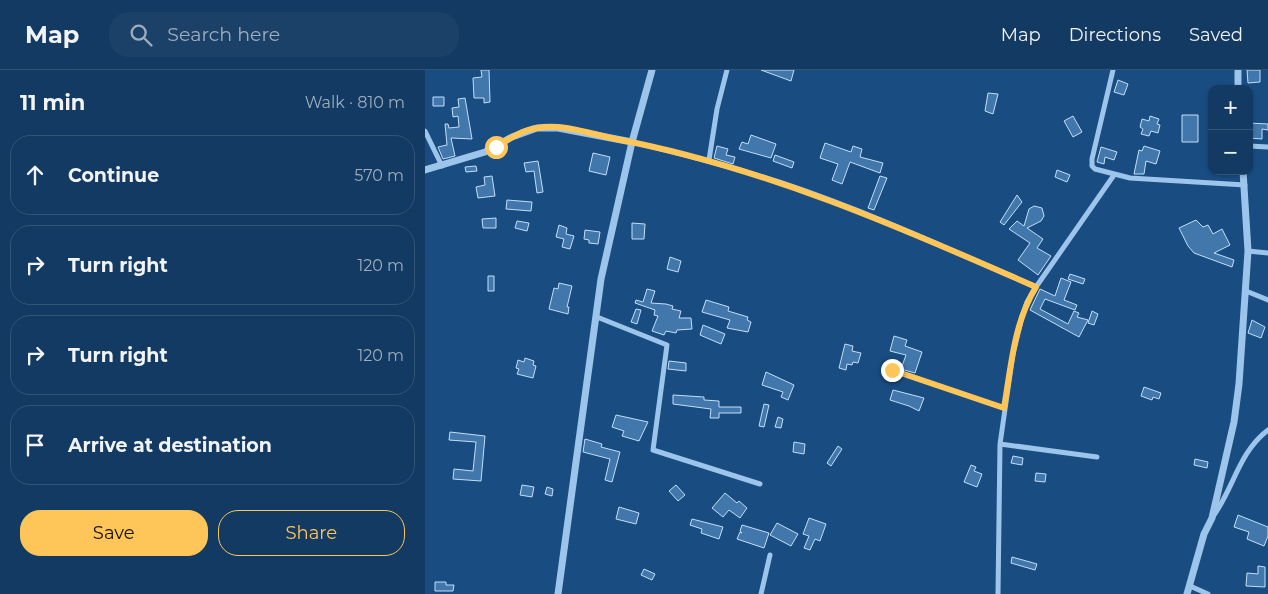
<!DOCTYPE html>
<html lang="en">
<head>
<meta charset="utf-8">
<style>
  body { margin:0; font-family:Montserrat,sans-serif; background:#1c4168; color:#f1f3f6 }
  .controls { position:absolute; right:15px; top:15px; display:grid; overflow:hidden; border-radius:10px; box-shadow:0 1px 4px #0004 }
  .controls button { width:45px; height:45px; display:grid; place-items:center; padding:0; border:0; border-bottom:1px solid #325477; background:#133a62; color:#f1f3f6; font:25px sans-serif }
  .stop { position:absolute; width:15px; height:15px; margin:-11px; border:4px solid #fec558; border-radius:50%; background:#fff }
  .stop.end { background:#fec558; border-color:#fff; box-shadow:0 1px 5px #0008 }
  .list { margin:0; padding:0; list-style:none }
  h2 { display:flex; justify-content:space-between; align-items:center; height:65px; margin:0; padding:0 20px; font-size:21px }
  h2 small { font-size:16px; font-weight:400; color:#9dadbe }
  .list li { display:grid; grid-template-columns:32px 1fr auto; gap:15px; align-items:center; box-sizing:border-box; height:80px; margin:0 10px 10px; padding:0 10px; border:1px solid #325477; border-radius:20px }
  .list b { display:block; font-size:19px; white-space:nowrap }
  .list em { font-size:16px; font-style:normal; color:#9dadbe }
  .actions { display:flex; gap:10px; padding:15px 20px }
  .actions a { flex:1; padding:11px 0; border:1px solid #fec558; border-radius:20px; text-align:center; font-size:18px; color:#fec558 }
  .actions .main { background:#fec558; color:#111 }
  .icon { flex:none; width:28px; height:28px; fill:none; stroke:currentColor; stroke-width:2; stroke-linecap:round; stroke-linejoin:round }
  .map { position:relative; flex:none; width:843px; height:524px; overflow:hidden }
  header { display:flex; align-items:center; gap:30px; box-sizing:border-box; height:70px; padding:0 25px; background:#133a62; border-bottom:1px solid #325477 }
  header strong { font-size:24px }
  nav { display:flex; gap:28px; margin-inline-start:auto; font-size:18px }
  .search { width:350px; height:45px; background:#1c4168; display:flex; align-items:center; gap:12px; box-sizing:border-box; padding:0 18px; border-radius:20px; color:#9dadbe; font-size:19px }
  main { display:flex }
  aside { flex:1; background:#133a62 }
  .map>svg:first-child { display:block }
</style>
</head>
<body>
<header>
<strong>Map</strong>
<div class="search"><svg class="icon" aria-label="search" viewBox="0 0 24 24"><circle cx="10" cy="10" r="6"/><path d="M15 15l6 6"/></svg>Search here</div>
<nav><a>Map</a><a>Directions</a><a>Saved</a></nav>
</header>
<main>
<aside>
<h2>11 min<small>Walk · 810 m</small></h2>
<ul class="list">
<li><svg class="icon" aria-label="ahead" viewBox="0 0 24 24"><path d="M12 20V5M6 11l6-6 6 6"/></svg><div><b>Continue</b></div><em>570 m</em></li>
<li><svg class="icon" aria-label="right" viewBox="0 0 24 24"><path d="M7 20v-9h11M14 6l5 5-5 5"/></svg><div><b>Turn right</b></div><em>120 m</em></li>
<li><svg class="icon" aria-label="right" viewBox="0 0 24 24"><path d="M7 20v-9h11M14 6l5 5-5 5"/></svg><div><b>Turn right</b></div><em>120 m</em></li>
<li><svg class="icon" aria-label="arrive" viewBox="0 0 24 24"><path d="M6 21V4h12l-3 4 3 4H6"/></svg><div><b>Arrive at destination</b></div></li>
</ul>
<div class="actions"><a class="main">Save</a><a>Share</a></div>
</aside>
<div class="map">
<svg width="843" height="524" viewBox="0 0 843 524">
  <rect width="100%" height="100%" fill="#194d82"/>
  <!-- building -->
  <path fill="#4277ac" stroke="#c2def8" d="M56,0H64L65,32L59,33V28H49L48,8L57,7Z
    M336,0H369L366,11Z
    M822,0H835V12L823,13Z
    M693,10L703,14L699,25L689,22Z
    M563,23L573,24L568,44L560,41Z
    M8,27H19V36H8Z
    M40,28L47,69L26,68L30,86L18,89L13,77L22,75L20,54H23L24,58L34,57L33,46L28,47L27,38L34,37L33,29Z
    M757,45H773V72H757Z
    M648,46L657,62L648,67L639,51Z
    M725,46L734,49L732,54L735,55L733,63L726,61L724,66L716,64L718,59L715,57L717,49L724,51Z
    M824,53L843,54V60L837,59V69L824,68Z
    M326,65L351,74L346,88L314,79L317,72L323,74Z
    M400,73L426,82L428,76L437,79L435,87L458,93L455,103L425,92L417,114L407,110L413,94L395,88Z
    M292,76L303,79L301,85L310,87L308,94L289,88Z
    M719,76L735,81L731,94L721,91L719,104H709L714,80L717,81Z
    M676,77L692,82L689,90L680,87L679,94L672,92Z
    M168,83L185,87L181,105L164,101Z
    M350,85L369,92L367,98L348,91Z
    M113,91L118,122L112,123L109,101L101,102L99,93Z
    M51,96L52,101L41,102L40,97Z
    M632,100L645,105L642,112L630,107Z
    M67,106L70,126L53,128L51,117L60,115L59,107Z
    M455,106L462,108L449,140L443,138Z
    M592,125L597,132L579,155L575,152Z
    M82,130L107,132L106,141L81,139Z
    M609,136L617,138L619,146L616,151L602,158L618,169L612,178L626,186L613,205L593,190L605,173L584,159L592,151L599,156L604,139Z
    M71,148V158H58L57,149Z
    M771,150L778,157L783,155L788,164L797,159L805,175L789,183L809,190L807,197L769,183L763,176L754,158Z
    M92,151L104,153L102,161L90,158Z
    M207,153L220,154L219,169H207Z
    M134,155L142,158L141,164L149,166L145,179L137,177L139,169L131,167Z
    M160,160L175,162L173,174L164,173V170L159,169Z
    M245,187L256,191L253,202L242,199Z
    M645,204L660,209L658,214L643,209Z
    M63,206H69V221H63Z
    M636,208L646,212L639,230L652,235L650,240L620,229L615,239L643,254L649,241L654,243L652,247L663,250L654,267L605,240L615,219L630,226Z
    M134,213L147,216L142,237H144L143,244L124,239L129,218L133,219Z
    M222,219L230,221L226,233L241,234L248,236L247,239L256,241L254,248H266L267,259L252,260L251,263L241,261L239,265L227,261L233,246L229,245L230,240L210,233L211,230L218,232Z
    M281,230L304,237L303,241L323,247L322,250L326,252L323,262L302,258L305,250L277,242Z
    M211,239L216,240L212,254L206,252Z
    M667,241L673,244L669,255L663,253Z
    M827,250L840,257L836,268L823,263Z
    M278,255L300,264L296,274L275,265Z
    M469,266L482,270L480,276L497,282L490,303L476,299L481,285L465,281Z
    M420,274L428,276L427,281L436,283L433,293L428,292L427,295L422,294L421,300L414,298Z
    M100,288L109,291L108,295L111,296L108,308L92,304L94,299L91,298L93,290L99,292Z
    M244,291L261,293V301L243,299Z
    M341,302L369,315L363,330L356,327L358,322L337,315Z
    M719,317L736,323L734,329L728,327L727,330L716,326Z
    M468,320L499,328L494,341L484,336L465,330Z
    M248,325L279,327V330L294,331V337H316V343H294V348H285L286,339L248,334Z
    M339,334L344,335L339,357L334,356Z
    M191,345L223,352L214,371L197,366L199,361L187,357Z
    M353,347L358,349L356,358L350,357Z
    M25,362L60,366L56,411L28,409L29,399L48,401L51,372L24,370Z
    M160,369L177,374L176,377L195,382L187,412L180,410L185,389L158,382Z
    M369,372L380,374L379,384L368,382Z
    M413,376L417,379L406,396L402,393Z
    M588,386L598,388L597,395L586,393Z
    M770,389L783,392L782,398L769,395Z
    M546,395L551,397L549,401L557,404L552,417L539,412Z
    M611,403L621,404L620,412L610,411Z
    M97,415L109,417L107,427L95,425Z
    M251,415L260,425L253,431L244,421Z
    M122,417L128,419L127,426L120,424Z
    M300,423L312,433L314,431L322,438L315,448L304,440L298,447L287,438Z
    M194,437L214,443L211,454L191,449Z
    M813,445L843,457V466L839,476L822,469L824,462L809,457Z
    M384,448L401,454L395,471L390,469L385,480L379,478L384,466L378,464Z
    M267,449L298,457L294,469L276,463L277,459L265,455Z
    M352,453L373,464L366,476L345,465Z
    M317,455L344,463L339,478L312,469L315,462L317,463L315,461Z
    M587,487L612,494L610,500L586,493Z
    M833,496L840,497V517L821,516L822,503L833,504Z
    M219,499L230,504L227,510L216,505Z
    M10,512H21V515H29L28,521H10Z"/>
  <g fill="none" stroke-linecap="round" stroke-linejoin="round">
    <!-- minor -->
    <path stroke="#9dc5eb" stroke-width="5" d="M688,0L667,89V96L670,99L705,108L820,115
      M0,61L17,96
      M207,72C258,84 308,97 357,113C444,142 528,181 611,217
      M824,76L843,77
      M284,90L292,39L302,0
      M823,181L843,183
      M821,221L843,230
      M172,247L242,275L228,380L335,414
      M467,300L579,338
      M575,374L672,387
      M789,445C809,417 814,382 843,360
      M765,516L783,524
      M336,524L345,485
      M573,524L575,374L588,284L597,247L602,232L611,217L689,105"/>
    <!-- tertiary -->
    <path stroke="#9dc5eb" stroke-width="7" d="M813,19V0
      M0,100L60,82L87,67L112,58H133L207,72
      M133,524L176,209L207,72L227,0
      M762,524L779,464L787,448L809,352L814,314L823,181L818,101"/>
  </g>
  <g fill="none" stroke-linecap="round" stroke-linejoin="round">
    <!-- route -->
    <path stroke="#fec558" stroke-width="6" d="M71,77C84,69 97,60 112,58C137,53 166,64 191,69C338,97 475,157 611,217C589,252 586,297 579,338L467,300"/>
  </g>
</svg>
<div class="controls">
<button>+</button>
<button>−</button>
</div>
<div class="stop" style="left:71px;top:77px"></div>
<div class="stop end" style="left:467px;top:300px"></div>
</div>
</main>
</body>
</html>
